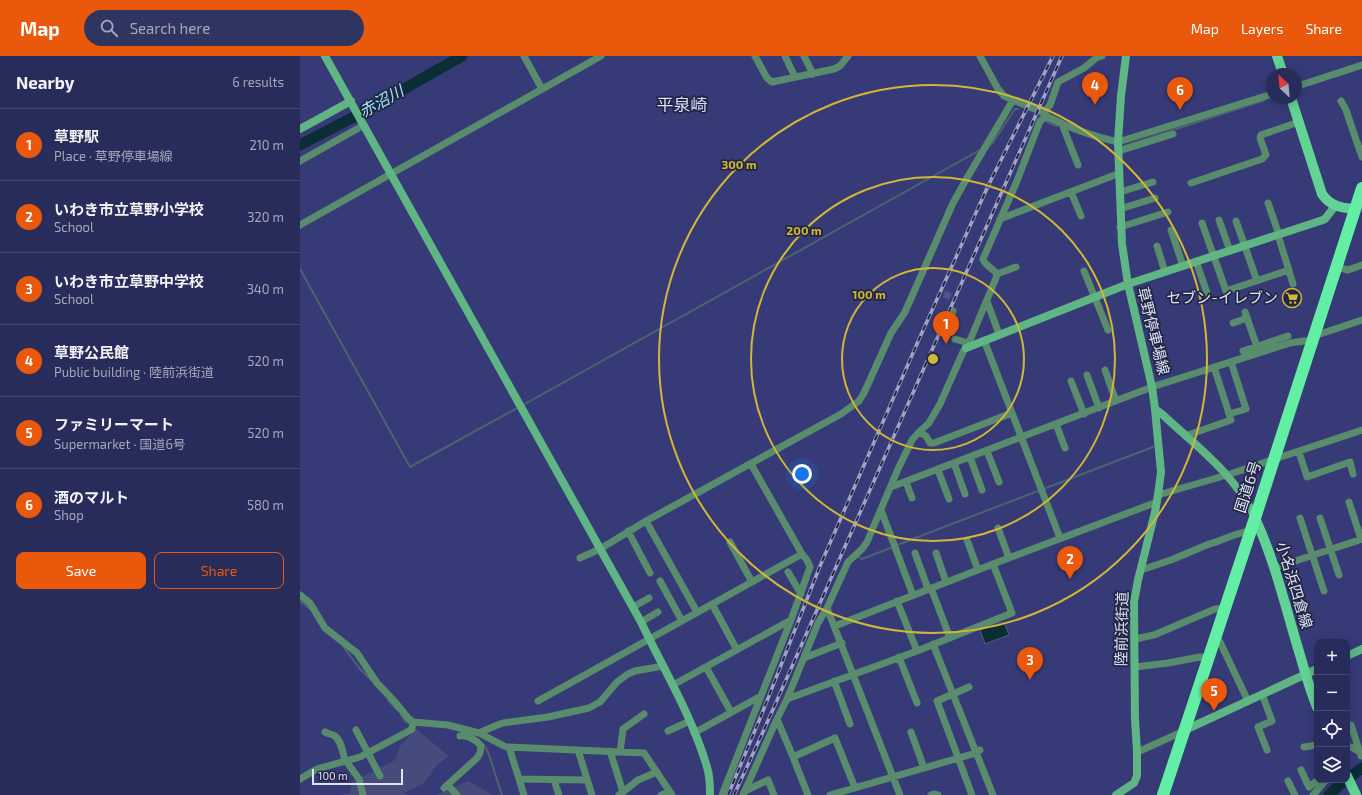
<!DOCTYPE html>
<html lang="en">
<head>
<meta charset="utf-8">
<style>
  body { margin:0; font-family:"Exo 2","Noto Sans JP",sans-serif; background:#303460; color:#f1f3f6 }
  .controls { position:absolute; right:12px; bottom:12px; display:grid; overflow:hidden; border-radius:8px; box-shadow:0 2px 10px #0003 }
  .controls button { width:36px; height:36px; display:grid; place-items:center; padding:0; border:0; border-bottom:1px solid #444870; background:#282c5a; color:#f1f3f6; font:20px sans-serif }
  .compass { position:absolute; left:966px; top:12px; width:36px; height:36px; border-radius:50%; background:#282c5a; box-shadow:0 2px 10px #0003; rotate:334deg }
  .scale { position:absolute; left:12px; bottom:10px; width:91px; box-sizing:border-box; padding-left:4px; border:2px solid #dfe3fa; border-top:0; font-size:11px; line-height:14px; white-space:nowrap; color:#dfe3fa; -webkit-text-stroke:3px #232642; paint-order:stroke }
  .you { position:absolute; left:502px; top:418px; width:14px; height:14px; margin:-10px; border:3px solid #fff; border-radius:50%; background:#1a73e8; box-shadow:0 0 0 6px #1a73e833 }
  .badge { display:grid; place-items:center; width:26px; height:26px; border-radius:50%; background:#ea580c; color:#fff; font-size:13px; font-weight:700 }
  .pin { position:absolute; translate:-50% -33px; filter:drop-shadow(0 1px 2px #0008) }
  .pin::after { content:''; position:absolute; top:21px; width:14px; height:12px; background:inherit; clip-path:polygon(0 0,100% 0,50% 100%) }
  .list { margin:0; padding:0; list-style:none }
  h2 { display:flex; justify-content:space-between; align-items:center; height:52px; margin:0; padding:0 16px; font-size:17px }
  h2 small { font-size:13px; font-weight:400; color:#a5a7bb }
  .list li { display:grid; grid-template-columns:26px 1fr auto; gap:12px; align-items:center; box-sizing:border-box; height:72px; padding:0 16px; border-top:1px solid #444870 }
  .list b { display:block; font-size:15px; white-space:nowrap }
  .list p { margin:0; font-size:13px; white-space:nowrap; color:#a5a7bb }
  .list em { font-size:13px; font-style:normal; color:#a5a7bb }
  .actions { display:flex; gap:8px; padding:12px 16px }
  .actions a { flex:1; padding:9px 0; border:1px solid #ea580c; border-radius:8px; text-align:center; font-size:14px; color:#ea580c }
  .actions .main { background:#ea580c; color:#fff }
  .icon { flex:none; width:22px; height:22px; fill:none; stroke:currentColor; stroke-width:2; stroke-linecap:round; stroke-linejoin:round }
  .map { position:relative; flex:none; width:1062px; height:739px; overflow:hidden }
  header { display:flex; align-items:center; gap:24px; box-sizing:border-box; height:56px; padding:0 20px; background:#ea580c; color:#fff }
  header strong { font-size:19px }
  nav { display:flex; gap:22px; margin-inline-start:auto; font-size:14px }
  .search { width:280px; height:36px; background:#303460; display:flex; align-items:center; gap:10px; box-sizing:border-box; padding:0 14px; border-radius:22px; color:#a5a7bb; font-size:15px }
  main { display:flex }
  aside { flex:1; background:#282c5a }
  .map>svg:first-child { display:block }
</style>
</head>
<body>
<header>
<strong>Map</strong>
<div class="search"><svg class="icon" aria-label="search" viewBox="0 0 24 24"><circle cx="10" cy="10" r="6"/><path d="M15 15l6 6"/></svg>Search here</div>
<nav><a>Map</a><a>Layers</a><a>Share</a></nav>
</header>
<main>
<aside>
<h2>Nearby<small>6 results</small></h2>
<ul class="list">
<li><span class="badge">1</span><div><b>草野駅</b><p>Place · 草野停車場線</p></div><em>210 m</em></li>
<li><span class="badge">2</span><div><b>いわき市立草野小学校</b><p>School</p></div><em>320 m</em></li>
<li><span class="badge">3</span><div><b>いわき市立草野中学校</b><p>School</p></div><em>340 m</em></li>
<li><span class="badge">4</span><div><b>草野公民館</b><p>Public building · 陸前浜街道</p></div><em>520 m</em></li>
<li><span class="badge">5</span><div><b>ファミリーマート</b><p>Supermarket · 国道6号</p></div><em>520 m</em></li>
<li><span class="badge">6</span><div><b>酒のマルト</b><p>Shop</p></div><em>580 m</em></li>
</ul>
<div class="actions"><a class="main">Save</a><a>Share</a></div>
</aside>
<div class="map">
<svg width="1062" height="739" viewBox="0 0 1062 739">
  <rect width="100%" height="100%" fill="#363b78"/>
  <!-- green -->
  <path fill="#454b7b" d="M116,673L149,700L137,709L124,727L104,737L109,739H41L50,737L52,726L95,704L100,690Z
    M168,725L193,739H136Z"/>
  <!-- water -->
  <path fill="#0b2d35" stroke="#4b6470" d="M704,566L709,579L685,588L680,574Z"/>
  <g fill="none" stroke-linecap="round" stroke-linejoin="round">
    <!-- stream -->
    <path stroke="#4b6470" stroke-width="2" d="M996,34L1004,31
      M747,66L757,70
      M689,89L692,88L715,53H718
      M824,90L965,44
      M0,213L110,411L219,351
      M223,349L680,94
      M597,489L853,391
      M559,501L562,503L593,491
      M0,545L10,553
      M42,589L60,613L71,624
      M88,644L97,654
      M101,659L106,666L109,667
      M183,688L188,696L202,739"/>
    <!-- river -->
    <path stroke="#0b2d35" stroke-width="11" d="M0,89L67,54L162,0
      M1047,723L1062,712
      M1029,739L1045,724"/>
    <!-- street-tunnel -->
    <path stroke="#4f548c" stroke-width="7" stroke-dasharray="7 3.5" stroke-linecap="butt" d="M644,238L657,243"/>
    <!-- street -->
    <path stroke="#598c6d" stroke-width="7" d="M224,0L242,33
      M455,0L467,22L472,26L534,13L540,10L548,0
      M485,0L495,21
      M504,0L513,18
      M680,0L698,33L704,40L744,57L748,61
      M996,29L1004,28L1062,9
      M1041,45L1046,54L1062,101
      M744,57L750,49L758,26L784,12L796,2L802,0
      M762,68L778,109
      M819,95L873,78
      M0,105L64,69
      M891,127L962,103L966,99L960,82L961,79L999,66
      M771,136L781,160
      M820,136L853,126
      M968,147L979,179
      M820,153L855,142
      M700,163L820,117
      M919,164L930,195
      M936,165L957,225
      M902,167L926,235L989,214
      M0,169L301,0
      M820,171L868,156
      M871,174L883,210
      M978,179L993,228
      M857,190L865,216
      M896,205L907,237
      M1036,211L1048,214L1062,209
      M784,215L808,274
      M697,218L716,211
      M686,246L688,248L699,278
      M945,256L957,291
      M933,267L947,262
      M646,279L643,277L653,255
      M1014,280L1062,264
      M655,283L668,287
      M684,284L760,482
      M943,295L988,280
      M805,314L816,345
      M787,319L799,352
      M771,325L784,358
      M929,358L946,353L931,306
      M756,368L765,392
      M619,376L626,380L630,387H634L712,357
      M885,380L931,364L914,311
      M687,395L699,426
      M999,396L1007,421L1050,406L1053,418
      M670,401L682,434
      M654,407L665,438
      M638,414L649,443
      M606,426L612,442
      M591,431L852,331L990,287L1004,285H1012
      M858,439L927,419L1062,374
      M1049,446L1061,483
      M581,454L613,539
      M1000,462L1024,535
      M1020,462L1039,519
      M346,465L397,556
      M698,472L709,502
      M328,475L350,517
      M667,484L678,514
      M430,486L452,526
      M615,497L628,533
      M636,497L646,526
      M280,502L300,493L346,465L541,358L559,345L564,337L591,277L605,256L653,147L667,122L713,44
      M974,512L1062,483
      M841,514L871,504L909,488C923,485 936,476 951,475
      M488,516L501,538
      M360,525L382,565
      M631,532L650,582
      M0,539L10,547L25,572L57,597L77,627L95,646L108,662L113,666L148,669L179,677L195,670L203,667L248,661L289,652L300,646L317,626L328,618L335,615L363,610
      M597,545L617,595
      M412,548L437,594
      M333,551L349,542
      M527,552L600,739
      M341,566L358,556
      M535,570L693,508L857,446
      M915,580L920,586L948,645
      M835,583L854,579L915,553L925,552
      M633,588L693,739
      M599,601L617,647
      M504,602L542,587
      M406,611L431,656
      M835,611L868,607L900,601L909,602
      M534,625L550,668
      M373,629L491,564L510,511L507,504L502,498L451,408
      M669,631L637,645L672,739
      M962,638L972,665L958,671L967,694
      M487,643L617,595L712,557L693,508
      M238,645L502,498
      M477,663L493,701L508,739
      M1047,670L1051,669L1061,700
      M56,674L80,720
      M368,675L390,665
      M25,676C28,678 32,678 35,680C42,686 43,697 45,705
      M611,676L624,712
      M179,677L206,691L344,697L372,739
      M394,677L461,640
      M209,691L224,739
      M1004,691L1017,689
      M1047,691H1051L1060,696
      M278,694L292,739
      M310,695L323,736
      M837,695L842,694L884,675
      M320,696L323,673L344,658
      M493,701L535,682L555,732
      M46,705L59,723L63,739
      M1001,714L1009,731L1018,724
      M0,723L17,713L60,701L107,676L112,673L113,666
      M219,723L287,724
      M254,724L259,739
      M988,725L995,739
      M148,729L157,739
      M144,732L177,702L180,697L181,690C177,684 167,679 160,680
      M445,735L468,724L474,739
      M319,739L338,724L357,716
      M361,739L370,736
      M422,739L491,564
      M443,739L477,663L487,643L518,567L527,552L548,506L562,493L567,486L598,413L612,384L619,376L629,367L640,348L663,296L671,282L696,222L697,218C693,212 685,210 683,203L717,125L740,65L744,62L748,61C770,72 795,81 818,86L972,38
      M530,739L676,697L680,694
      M631,739L634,738L638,739
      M1013,739L1026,724"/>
    <!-- secondary -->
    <path stroke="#5fb584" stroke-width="8" d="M25,0L341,566C364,614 392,660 407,711C410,720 410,730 410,739
      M826,0L821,40L818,86L822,188L828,228L852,331L855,353L863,359C896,390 936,419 955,462
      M0,73L51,45
      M666,292L828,228L1020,165L1025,163L1035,150
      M1047,600L1062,593
      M885,674L1017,613
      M816,739L834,727L837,720V695L835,663L834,546L838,524L855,456L858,439L861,416L855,353"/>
    <!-- primary -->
    <path stroke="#62d395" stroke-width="10" d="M977,0L983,18
      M991,42L1022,138C1030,150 1041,152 1055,153
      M955,462C975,505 986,553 1000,599C1005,616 1010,634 1017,651
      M1047,720L1056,739"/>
    <!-- highway -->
    <path stroke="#62efa4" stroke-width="12" d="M863,739L955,462L1062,132"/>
    <defs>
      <path id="rail" d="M428,739L461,660L520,510L620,281L688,130L753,0
        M434,739L463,676L762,0"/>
    </defs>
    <!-- rail casing -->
    <use href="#rail" stroke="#9fa3c8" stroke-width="3.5"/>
    <!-- rail -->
    <use href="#rail" stroke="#232642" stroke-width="2" stroke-dasharray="6" stroke-linecap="butt"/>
  </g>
  <!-- distance rings -->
  <g fill="none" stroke="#d2b736" stroke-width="2">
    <circle cx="633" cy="303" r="91"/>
    <circle cx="633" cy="303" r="182"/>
    <circle cx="633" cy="303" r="274"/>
  </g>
  <!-- icons -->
  <defs>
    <symbol id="supermarket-ring" viewBox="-11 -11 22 22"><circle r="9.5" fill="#232642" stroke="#d2b736" stroke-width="1.5"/><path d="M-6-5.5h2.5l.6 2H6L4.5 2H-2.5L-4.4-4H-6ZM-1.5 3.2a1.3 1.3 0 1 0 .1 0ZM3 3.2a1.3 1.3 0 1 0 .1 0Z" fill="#d2b736"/></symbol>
  </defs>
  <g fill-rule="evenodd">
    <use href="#supermarket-ring" x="981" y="231" width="22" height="22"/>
  </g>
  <g text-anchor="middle" stroke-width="3.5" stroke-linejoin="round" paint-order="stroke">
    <!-- poi labels -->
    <g font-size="15" fill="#dfe3fa" stroke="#232642" text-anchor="end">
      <text x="978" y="247">セブン-イレブン</text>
    </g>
    <!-- street labels -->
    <g font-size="15" fill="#dfe3fa" stroke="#232642">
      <text transform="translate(853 275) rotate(76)" y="5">草野停車場線</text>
      <text transform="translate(948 431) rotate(-72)" y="5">国道6号</text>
      <text transform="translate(994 529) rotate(73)" y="5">小名浜四倉線</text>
      <text transform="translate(822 573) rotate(-89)" y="5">陸前浜街道</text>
    </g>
    <!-- water labels -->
    <g font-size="16" font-style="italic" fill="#97e3f7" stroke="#232642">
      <text transform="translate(81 45) rotate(-29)" y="6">赤沼川</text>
    </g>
    <!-- quarter labels -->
    <g font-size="17" fill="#d9dffd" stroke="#232642">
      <text x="382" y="55">平泉崎</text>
    </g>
  </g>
  <circle cx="633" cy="303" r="6" fill="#d2b736" stroke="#232642" stroke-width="2"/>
  <g font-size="12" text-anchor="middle" font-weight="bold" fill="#d2b736" stroke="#232642" stroke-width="3.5" stroke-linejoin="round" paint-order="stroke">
    <text x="439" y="113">300 m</text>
    <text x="504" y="179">200 m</text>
    <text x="569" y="243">100 m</text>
  </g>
</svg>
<div class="controls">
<button>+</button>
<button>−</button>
<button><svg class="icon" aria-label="locate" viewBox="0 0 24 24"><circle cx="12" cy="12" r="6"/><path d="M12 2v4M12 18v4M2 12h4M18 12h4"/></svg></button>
<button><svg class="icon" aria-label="layers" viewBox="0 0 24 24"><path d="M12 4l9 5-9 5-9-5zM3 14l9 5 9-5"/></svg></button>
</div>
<svg class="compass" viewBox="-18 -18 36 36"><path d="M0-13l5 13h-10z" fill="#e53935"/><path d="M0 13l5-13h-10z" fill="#a5a7bb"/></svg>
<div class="scale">100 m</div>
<div class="you"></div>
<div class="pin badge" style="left:646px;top:288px">1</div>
<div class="pin badge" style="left:770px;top:523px">2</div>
<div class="pin badge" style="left:730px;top:624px">3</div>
<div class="pin badge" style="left:795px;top:49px">4</div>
<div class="pin badge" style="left:914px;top:655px">5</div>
<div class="pin badge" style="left:880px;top:54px">6</div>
</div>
</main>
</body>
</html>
